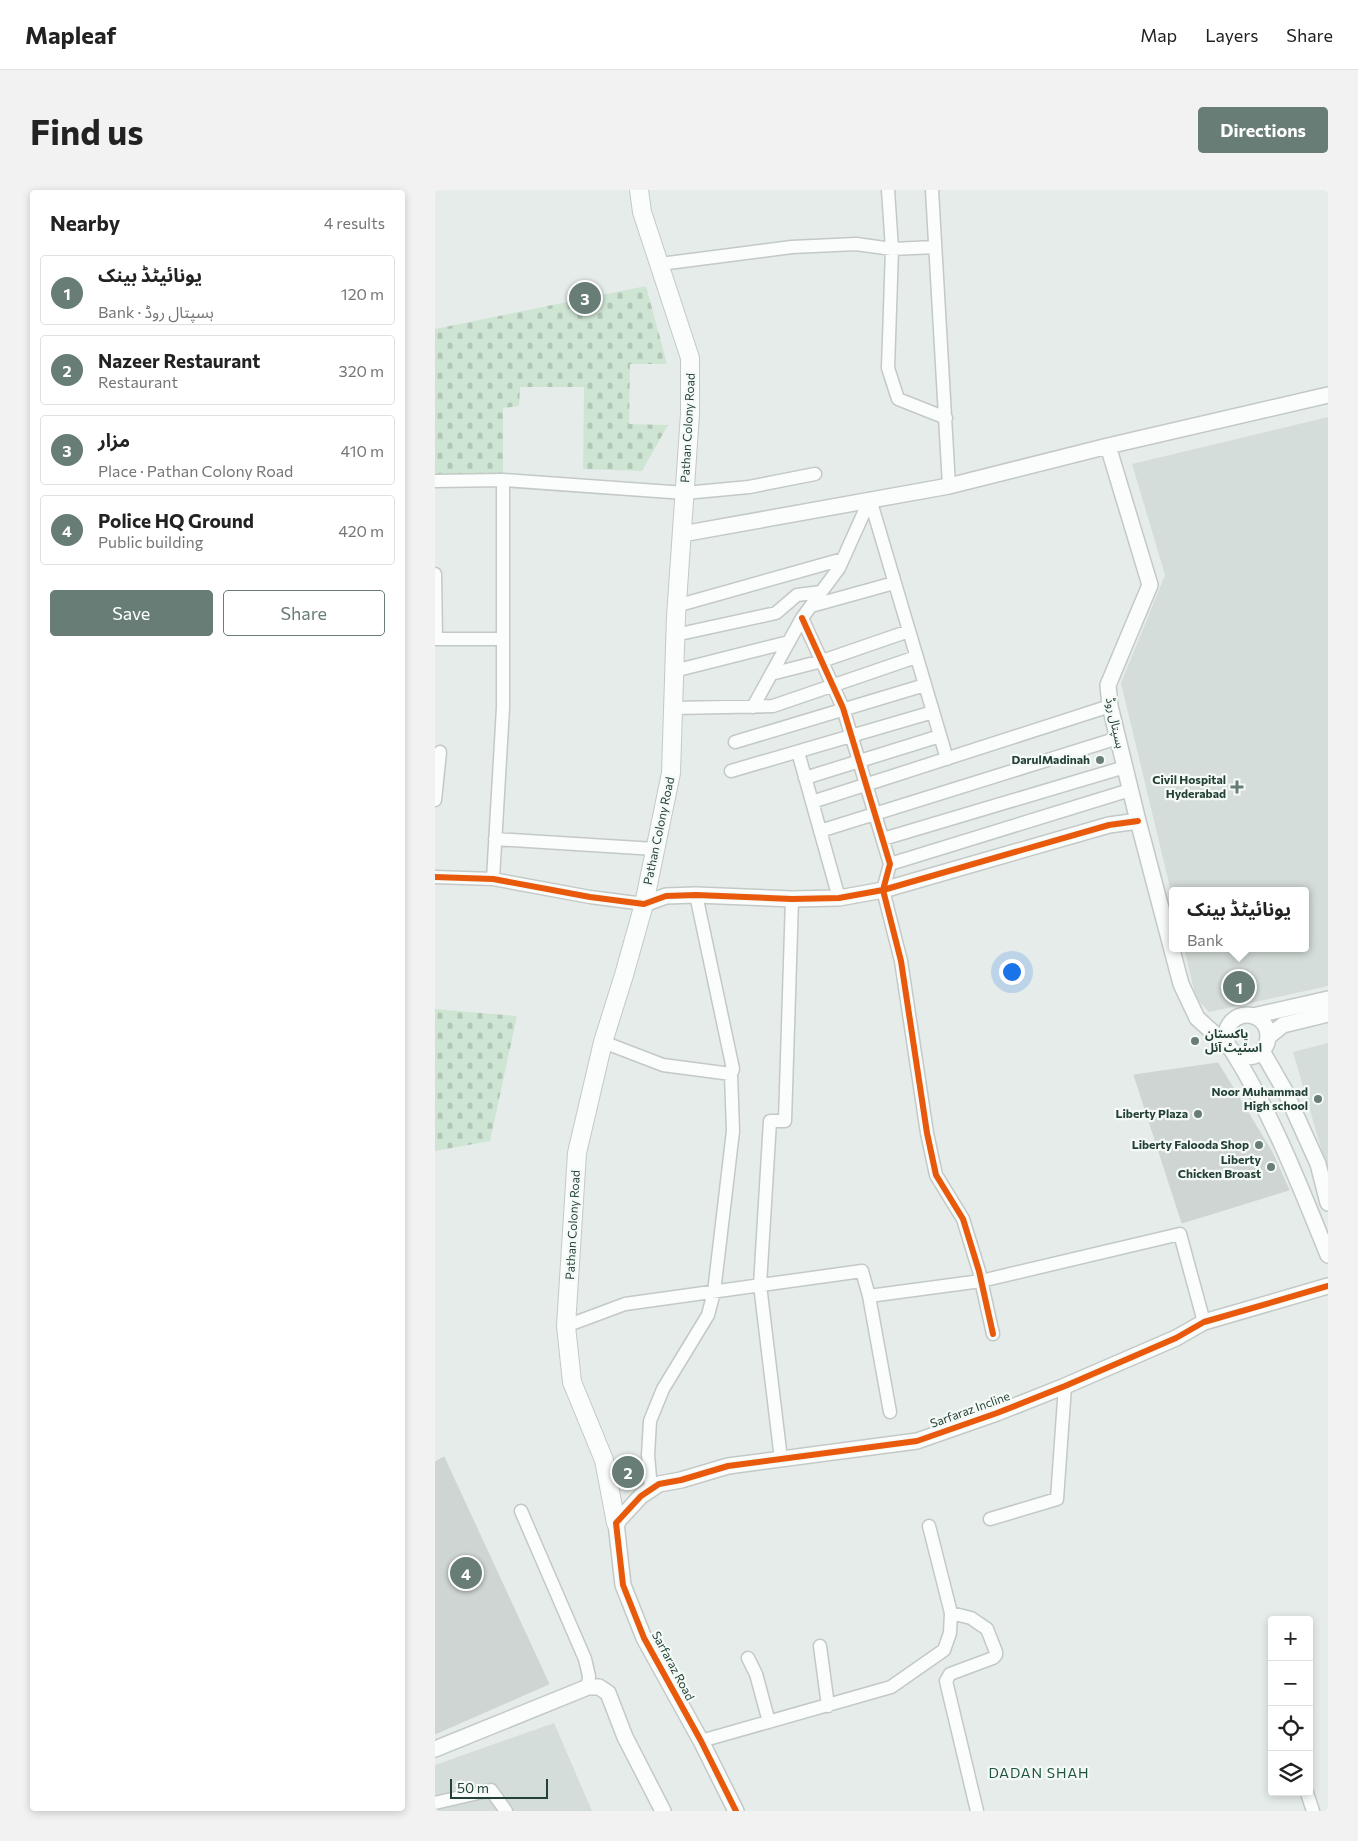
<!DOCTYPE html>
<html lang="en">
<head>
<meta charset="utf-8">
<style>
  body { margin:0; font-family:Commissioner,"Noto Sans Arabic",sans-serif; background:#f2f2f2; color:#222 }
  .controls { position:absolute; right:15px; bottom:15px; display:grid; overflow:hidden; border-radius:5px; box-shadow:0 2px 8px #0003 }
  .controls button { width:45px; height:45px; display:grid; place-items:center; padding:0; border:0; border-bottom:1px solid #e0e0e0; background:#fff; color:#222; font:25px sans-serif }
  .scale { position:absolute; left:15px; bottom:12px; width:98px; box-sizing:border-box; padding-left:5px; border:2px solid #234136; border-top:0; font-size:14px; line-height:18px; white-space:nowrap; color:#234136; -webkit-text-stroke:4px #f5faf7; paint-order:stroke }
  .you { position:absolute; left:576px; top:781px; width:18px; height:18px; margin:-12px; border:4px solid #fff; border-radius:50%; background:#1a73e8; box-shadow:0 0 0 8px #1a73e833 }
  .badge { display:grid; place-items:center; width:32px; height:32px; border-radius:50%; background:#677d75; color:#fff; font-size:16px; font-weight:700 }
  .pin { position:absolute; translate:-50% -50%; border:2px solid #fff; box-shadow:0 1px 5px #0006 }
  .popup { position:absolute; left:734px; top:697px; width:140px; height:65px; box-sizing:border-box; display:grid; place-content:center; border-radius:5px; background:#fff; filter:drop-shadow(0 1px 4px #0005); font-size:16px; white-space:nowrap; color:#767676 }
  .popup b { font-size:19px; color:#222 }
  .popup::after { content:''; position:absolute; left:50%; top:100%; margin-left:-10px; border:10px solid transparent; border-top-color:#fff }
  .list { margin:0; padding:0; list-style:none }
  h2 { display:flex; justify-content:space-between; align-items:center; height:65px; margin:0; padding:0 20px; font-size:21px }
  h2 small { font-size:16px; font-weight:400; color:#767676 }
  .list li { display:grid; grid-template-columns:32px 1fr auto; gap:15px; align-items:center; box-sizing:border-box; height:70px; margin:0 10px 10px; padding:0 10px; border:1px solid #e0e0e0; border-radius:5px }
  .list b { display:block; font-size:19px; white-space:nowrap }
  .list p { margin:0; font-size:16px; white-space:nowrap; color:#767676 }
  .list em { font-size:16px; font-style:normal; color:#767676 }
  .actions { display:flex; gap:10px; padding:15px 20px }
  .actions a { flex:1; padding:11px 0; border:1px solid #677d75; border-radius:5px; text-align:center; font-size:18px; color:#677d75 }
  .actions .main { background:#677d75; color:#fff }
  .icon { flex:none; width:28px; height:28px; fill:none; stroke:currentColor; stroke-width:2; stroke-linecap:round; stroke-linejoin:round }
  .map { position:relative; flex:none; width:893px; height:1621px; overflow:hidden; border-radius:5px }
  header { display:flex; align-items:center; gap:30px; box-sizing:border-box; height:70px; padding:0 25px; background:#fff; border-bottom:1px solid #e0e0e0 }
  header strong { font-size:24px }
  nav { display:flex; gap:28px; margin-inline-start:auto; font-size:18px }
  .intro { display:flex; align-items:center; justify-content:space-between; box-sizing:border-box; height:120px; padding:0 30px }
  h1 { margin:0; font-size:35px }
  .button { padding:12px 22px; border-radius:5px; background:#677d75; color:#fff; font-size:18px; font-weight:700 }
  main { display:flex; gap:30px; padding:0 30px }
  aside { flex:1; background:#fff; border-radius:5px; box-shadow:0 2px 8px #0003 }
  .map>svg:first-child { display:block }
</style>
</head>
<body>
<header>
<strong>Mapleaf</strong>
<nav><a>Map</a><a>Layers</a><a>Share</a></nav>
</header>
<div class="intro"><h1>Find us</h1><a class="button">Directions</a></div>
<main>
<aside>
<h2>Nearby<small>4 results</small></h2>
<ul class="list">
<li><span class="badge">1</span><div><b>یونائیٹڈ بینک</b><p>Bank · ہسپتال روڈ</p></div><em>120 m</em></li>
<li><span class="badge">2</span><div><b>Nazeer Restaurant</b><p>Restaurant</p></div><em>320 m</em></li>
<li><span class="badge">3</span><div><b>مزار</b><p>Place · Pathan Colony Road</p></div><em>410 m</em></li>
<li><span class="badge">4</span><div><b>Police HQ Ground</b><p>Public building</p></div><em>420 m</em></li>
</ul>
<div class="actions"><a class="main">Save</a><a>Share</a></div>
</aside>
<div class="map">
<svg width="893" height="1621" viewBox="0 0 893 1621">
  <defs>
    <pattern id="cemetery-stones" width="16" height="16" patternUnits="userSpaceOnUse" patternTransform="scale(1.25)"><rect width="16" height="16" fill="#cfe5d4"/><path d="M2 7V4a2 2 0 0 1 4 0v3zM10 15v-3a2 2 0 0 1 4 0v3z" fill="#b1c6b7"/></pattern>
  </defs>
  <rect width="100%" height="100%" fill="#e6ece9"/>
  <!-- built -->
  <path fill="#d4ddd9" d="M893,227V796L774,822L761,808L749,758H870V701H738V710L686,493L730,385L697,274Z
    M893,853V982L858,862Z
    M119,1533L157,1621H0V1575Z"/>
  <!-- cemetery -->
  <path fill="url(#cemetery-stones)" d="M211,96L232,174H195L194,234L233,235L207,281L148,279L149,197H85L84,216L68,218V290L0,291V139Z
    M0,819L82,826L55,951L0,961Z"/>
  <!-- building -->
  <path fill="#ced5d2" stroke="#cfd5d2" d="M783,873L837,962L854,1000L747,1033L699,885Z
    M9,1267L114,1494L0,1544V1272Z"/>
  <g fill="none" stroke-linecap="round" stroke-linejoin="round">
    <defs>
      <path id="minor" d="M453,0L457,59L453,178L463,209L511,228
        M497,0L514,296
        M225,74L357,57L421,54L457,59L500,57
        M0,291L68,290L250,303L314,297L380,284
        M435,309L512,569
        M0,384L1,449
        M241,416L408,369
        M376,416L459,393
        M367,428L408,518L455,674L448,700L466,771L492,943L501,985L528,1029L544,1081L558,1144
        M240,445L341,423L362,405L386,402
        M0,449H68
        M239,481L354,452
        M336,484L387,471L474,441
        M318,517L367,428L404,378L435,309
        M238,518L338,516L481,467
        M300,552L490,495
        M363,562L404,708
        M296,581L498,522
        M370,588L505,546
        M0,610L5,562
        M377,612L675,516
        M385,641L683,548
        M60,649L220,659
        M448,649L690,577
        M455,674L695,600
        M0,687L58,689L155,707L209,714
        M58,689L68,518V290
        M168,852L228,875L296,884
        M131,1136L190,1114L427,1081L434,1106
        M455,1222L434,1106L546,1091L745,1044L769,1132
        M346,1269L325,1095L335,931H350L357,709
        M216,1299L213,1265L215,1231L228,1199L273,1125L279,1102L298,941L296,884L298,879L261,705
        M86,1321L150,1469L154,1486L153,1497
        M555,1329L622,1309L630,1196
        M516,1423L536,1428L552,1439L561,1462V1465L558,1468L515,1484L511,1491L542,1621
        M385,1456L393,1516
        M313,1468L321,1484L334,1532
        M266,1551L456,1497L509,1460L515,1443L516,1423L494,1336
        M872,1603L878,1621
        M0,1613L56,1600L71,1621"/>
      <path id="tertiary" d="M673,256L715,395L673,495L675,516L703,631L746,794L762,828L794,857
        M247,344L514,296L673,256L893,205
        M209,714L231,706L261,705L357,709L404,708L448,700L674,635L703,631
        M791 846a21 21 0 1 1 42 0a21 21 0 1 1-42 0Z
        M818,826L893,809
        M833,847L848,835L893,824
        M827,861L850,901L883,974L893,1013
        M798,862C838,926 865,996 893,1065
        M0,1559L153,1497H164L173,1503L190,1547L228,1621
        M301,1621L266,1551L209,1448L188,1395L181,1333L206,1306L224,1294L246,1290L293,1276L482,1251L562,1223L630,1196L741,1148L769,1132L893,1096"/>
      <path id="secondary" d="M181,1333L169,1270L137,1192L131,1136L142,963L168,852L189,785L209,714L236,583L241,427L255,224V168L207,22L204,0"/>
    </defs>
    <!-- minor casing -->
    <use href="#minor" stroke="#c3c9c6" stroke-width="15"/>
    <!-- tertiary casing -->
    <use href="#tertiary" stroke="#c3c9c6" stroke-width="18"/>
    <!-- secondary casing -->
    <use href="#secondary" stroke="#c2cac6" stroke-width="20"/>
    <!-- minor -->
    <use href="#minor" stroke="#fbfcfc" stroke-width="12"/>
    <!-- tertiary -->
    <use href="#tertiary" stroke="#fbfcfc" stroke-width="15"/>
    <!-- secondary -->
    <use href="#secondary" stroke="#fbfcfc" stroke-width="18"/>
    <defs>
      <path id="cycleway" d="M367,428L408,518L455,674L448,700L466,771L492,943L501,985L528,1029L544,1081L558,1144
        M0,687L58,689L155,707L209,714L231,706L261,705L357,709L404,708L448,700L674,635L703,631
        M301,1621L266,1551L209,1448L188,1395L181,1333L206,1306L224,1294L246,1290L293,1276L482,1251L562,1223L630,1196L741,1148L769,1132L893,1096"/>
    </defs>
    <!-- cycleway casing -->
    <use href="#cycleway" stroke="#f5faf7" stroke-width="9"/>
    <!-- cycleway -->
    <use href="#cycleway" stroke="#e8590c" stroke-width="6"/>
  </g>
  <!-- markers -->
  <g fill="#677d75" stroke="#f5faf7" stroke-width="2">
    <circle cx="665" cy="570" r="5"/>
    <path d="M799.5 589.5h5v5h5v5h-5v5h-5v-5h-5v-5h5z"/>
    <circle cx="760" cy="851" r="5"/>
    <circle cx="883" cy="909" r="5"/>
    <circle cx="763" cy="924" r="5"/>
    <circle cx="824" cy="955" r="5"/>
    <circle cx="836" cy="977" r="5"/>
  </g>
  <g text-anchor="middle" stroke-width="4.5" stroke-linejoin="round" paint-order="stroke">
    <!-- street labels -->
    <g font-size="12" fill="#234136" stroke="#f5faf7">
      <text transform="translate(253 238) rotate(-87)" y="4">Pathan Colony Road</text>
      <text transform="translate(680 533) rotate(78)" y="4">ہسپتال روڈ</text>
      <text transform="translate(224 641) rotate(-78)" y="4">Pathan Colony Road</text>
      <text transform="translate(138 1035) rotate(-87)" y="4">Pathan Colony Road</text>
      <text transform="translate(535 1220) rotate(-20)" y="4">Sarfaraz Incline</text>
      <text transform="translate(238 1476) rotate(62)" y="4">Sarfaraz Road</text>
    </g>
    <!-- poi labels -->
    <g font-size="12" font-weight="bold" fill="#234136" stroke="#f5faf7" text-anchor="end">
      <text x="655" y="574">DarulMadinah</text>
      <text x="791" y="594">Civil Hospital<tspan x="791" dy="14">Hyderabad</tspan></text>
      <text x="770" y="848" text-anchor="start">پاکستان<tspan x="770" dy="14">اسٹیٹ آئل</tspan></text>
      <text x="873" y="906">Noor Muhammad<tspan x="873" dy="14">High school</tspan></text>
      <text x="753" y="928">Liberty Plaza</text>
      <text x="814" y="959">Liberty Falooda Shop</text>
      <text x="826" y="974">Liberty<tspan x="826" dy="14">Chicken Broast</tspan></text>
    </g>
    <!-- neighbourhood labels -->
    <g font-size="14" letter-spacing="1" fill="#1d5541" stroke="#f5faf7">
      <text x="604" y="1588">DADAN SHAH</text>
    </g>
  </g>
</svg>
<div class="controls">
<button>+</button>
<button>−</button>
<button><svg class="icon" aria-label="locate" viewBox="0 0 24 24"><circle cx="12" cy="12" r="6"/><path d="M12 2v4M12 18v4M2 12h4M18 12h4"/></svg></button>
<button><svg class="icon" aria-label="layers" viewBox="0 0 24 24"><path d="M12 4l9 5-9 5-9-5zM3 14l9 5 9-5"/></svg></button>
</div>
<div class="scale">50 m</div>
<div class="you"></div>
<div class="pin badge" style="left:804px;top:797px">1</div>
<div class="popup"><b>یونائیٹڈ بینک</b>Bank</div>
<div class="pin badge" style="left:193px;top:1282px">2</div>
<div class="pin badge" style="left:150px;top:108px">3</div>
<div class="pin badge" style="left:31px;top:1383px">4</div>
</div>
</main>
</body>
</html>
